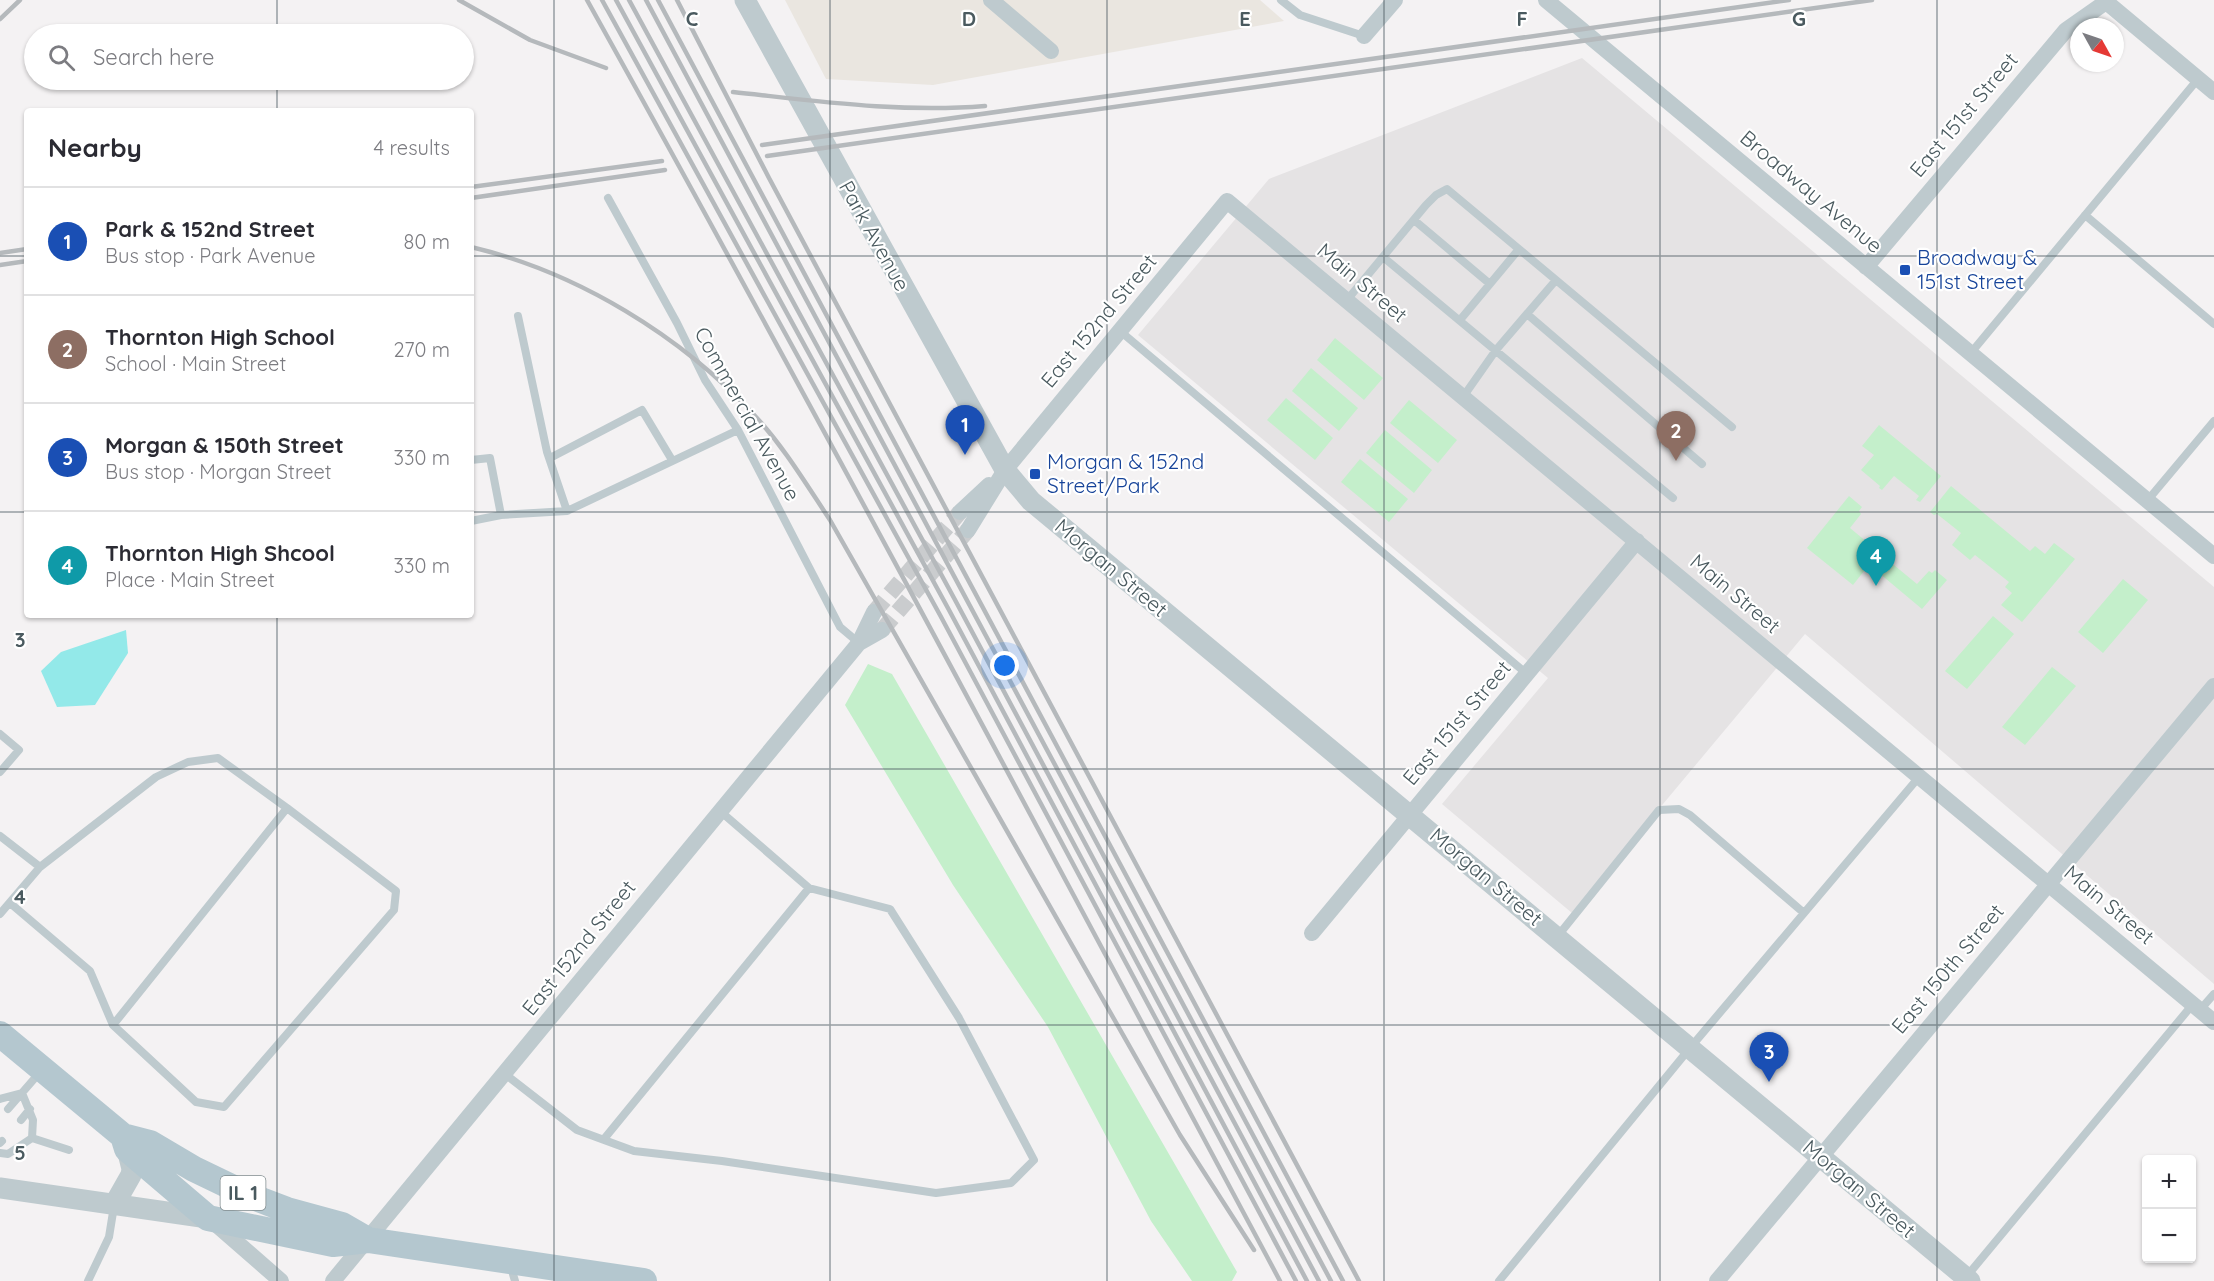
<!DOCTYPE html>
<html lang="en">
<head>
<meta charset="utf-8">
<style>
  body { margin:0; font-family:Quicksand,sans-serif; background:#f7f7f7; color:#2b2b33 }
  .controls { position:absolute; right:18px; bottom:18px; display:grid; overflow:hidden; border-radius:6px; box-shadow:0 2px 4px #0004 }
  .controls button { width:54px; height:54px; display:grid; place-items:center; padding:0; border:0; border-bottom:2px solid #e1e1e2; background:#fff; color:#2b2b33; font:30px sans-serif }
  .compass { position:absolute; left:2070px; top:18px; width:54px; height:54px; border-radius:50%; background:#fff; box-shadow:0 2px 4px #0004; rotate:130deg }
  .you { position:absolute; left:1005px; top:666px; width:21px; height:21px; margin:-15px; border:4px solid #fff; border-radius:50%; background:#1a73e8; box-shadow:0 0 0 9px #1a73e833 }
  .badge { display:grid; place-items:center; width:39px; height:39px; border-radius:50%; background:#b45309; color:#fff; font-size:20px; font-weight:700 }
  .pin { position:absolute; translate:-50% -50px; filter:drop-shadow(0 2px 3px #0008) }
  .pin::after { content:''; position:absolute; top:32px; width:21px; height:18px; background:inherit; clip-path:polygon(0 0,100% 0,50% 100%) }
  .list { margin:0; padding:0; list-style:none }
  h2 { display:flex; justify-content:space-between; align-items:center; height:78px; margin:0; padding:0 24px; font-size:26px }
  h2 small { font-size:20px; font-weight:400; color:#7c7c81 }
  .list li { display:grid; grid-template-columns:39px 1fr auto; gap:18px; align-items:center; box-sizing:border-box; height:108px; padding:0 24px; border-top:2px solid #e1e1e2 }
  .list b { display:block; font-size:22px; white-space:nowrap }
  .list p { margin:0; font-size:20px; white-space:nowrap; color:#7c7c81 }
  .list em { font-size:20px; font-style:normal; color:#7c7c81 }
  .icon { flex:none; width:33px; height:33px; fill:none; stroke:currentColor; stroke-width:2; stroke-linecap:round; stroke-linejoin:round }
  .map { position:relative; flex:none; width:2214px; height:1281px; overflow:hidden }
  .search { position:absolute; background:#fff; box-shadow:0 2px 4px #0004; left:24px; top:24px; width:450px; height:66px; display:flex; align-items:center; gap:15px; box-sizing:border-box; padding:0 21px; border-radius:33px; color:#7c7c81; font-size:22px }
  .panel { position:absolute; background:#fff; box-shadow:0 2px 4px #0004; left:24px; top:108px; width:450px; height:510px; border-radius:6px }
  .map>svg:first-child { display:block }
</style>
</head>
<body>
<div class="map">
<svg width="2214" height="1281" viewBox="0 0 2214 1281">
  <rect width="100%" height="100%" fill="#f4f2f3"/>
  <!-- commercial -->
  <path fill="#eae6e0" d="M785,0H1260L1284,21L933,85L826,79Z"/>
  <!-- education -->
  <path fill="#e5e3e4" d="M1582,58L2214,587V984L1805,634L1572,913L1442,804L1548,678L1138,335L1269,179Z"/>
  <!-- green -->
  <path fill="#c4efcb" d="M1335,338L1383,378L1364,400L1317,360Z
    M1311,368L1358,408L1339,431L1292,391Z
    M1286,398L1333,438L1315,460L1267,420Z
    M1409,400L1457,440L1438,463L1390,423Z
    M1879,425L1941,476L1920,502L1916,500L1919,496L1894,476L1882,490L1879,488L1880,486L1861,470L1874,455L1862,446Z
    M1385,430L1432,470L1414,493L1366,453Z
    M1360,459L1408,499L1389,522L1341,482Z
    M1951,486L2030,551L2035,546L2045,554L2054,543L2075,559L2022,622L2001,605L2012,593L2005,587L2009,582L1975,555L1970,560L1952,545L1961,533L1937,514L1934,515L1930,512Z
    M1849,496L1862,507L1859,511L1861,514L1850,528L1879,552L1853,585L1807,548Z
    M1889,561L1917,584L1929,571L1932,573L1935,570L1947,580L1922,609L1879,573Z
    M2123,579L2148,600L2103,653L2078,632Z
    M1993,616L2014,634L1967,689L1945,671Z
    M868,664L892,674L1237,1272L1232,1281H1192L1151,1221L1048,1027L953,885L845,705Z
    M2052,667L2076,686L2025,745L2002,727Z"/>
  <!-- water -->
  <path fill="#93e9e9" d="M126,630L128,653L95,705L57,707L41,671L61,652Z"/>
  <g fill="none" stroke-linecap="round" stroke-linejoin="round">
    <!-- minor-tunnel -->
    <path stroke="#caccce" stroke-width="16" stroke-dasharray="16 8" stroke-linecap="butt" d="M874,612L960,512
      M882,630L968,530"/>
    <!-- service -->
    <path stroke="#becace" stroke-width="8" d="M1281,0L1300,15L1364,36
      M608,198L677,323L705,380L738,430L840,627L859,643
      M2085,215L2214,324
      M1414,220L1490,284
      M1383,257L1673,498
      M1347,300L1426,205L1436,195L1447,189L1732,427
      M1527,314L1702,464
      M518,316L547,452L567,511
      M1460,320L1519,249
      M1120,331L1527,674
      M1970,354L2198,79
      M1463,397L1496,350L1556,280
      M550,458L642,410L672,460
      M471,460L490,458L501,515
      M2147,501L2214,421
      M471,521L501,515L567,511L738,430
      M0,734L19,750L0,772
      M0,836L40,867
      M0,914L40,867L156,777L188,762L218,758L287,808L396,891L394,910L224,1107L196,1102L113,1025L90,971L10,903
      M1557,937L1659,810L1679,809L1690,815L1804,913
      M2200,1010L2214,994
      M113,1025L287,808
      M505,1074L577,1130L634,1151L722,1161L936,1193L1011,1183L1034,1160L959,1018L890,909L809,888L720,811
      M0,1099L22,1093L33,1120L32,1138L69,1150
      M8,1109L41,1071
      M21,1120L30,1109
      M604,1139L809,888
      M0,1143L2,1141
      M0,1153L8,1154L32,1138
      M510,1264L515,1281
      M1967,1276L2193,1004
      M88,1281L109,1237L114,1206
      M1499,1281L1690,1048L1919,777"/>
    <!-- minor -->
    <path stroke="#becace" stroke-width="16" d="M991,0L1051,51
      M1546,0L2214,556
      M2104,0L2214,92
      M1364,36L1395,0
      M1866,267L2066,30L2106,2
      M960,512L989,485
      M968,530L1005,470L1227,201L2214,1022
      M859,643L882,630
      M1312,933L1637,541
      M211,1220L281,1281
      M333,1281L859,643L874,612
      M1717,1281L2214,686"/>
    <!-- tertiary -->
    <path stroke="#becace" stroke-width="21" d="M745,0L1005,470L1031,501L1970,1281
      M0,1188L208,1218
      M114,1205L131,1175L132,1169L127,1149"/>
    <!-- primary -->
    <path stroke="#b4c7cf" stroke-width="26" d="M0,1034L123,1136L150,1143L194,1169L248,1195L287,1210L342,1225L368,1240
      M123,1136L127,1149L208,1218L333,1244L368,1240L644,1281"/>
    <!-- rail -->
    <path stroke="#b5b9bc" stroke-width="4.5" d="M459,0L530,40L606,68
      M587,0C823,424 1051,853 1280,1281
      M602,0L940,615L1296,1281
      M616,0L949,610L1307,1281
      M629,0L954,598L1319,1281
      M646,0L1331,1281
      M658,0L1343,1281
      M677,0L769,178L1359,1281
      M0,19L20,0
      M733,92C817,101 900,113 985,106
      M762,145L1789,0
      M767,156L1872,0
      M471,187L662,161
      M471,198L665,170
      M471,247C577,272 682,336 755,416C784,447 806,484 830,520L1180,1135L1254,1250
      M0,253L27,249
      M0,265L27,261"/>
  </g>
  <!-- grid -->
  <path fill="none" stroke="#4a5a5f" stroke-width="1.5" stroke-opacity="0.55" d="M277,0V34M554,0V1281M830,0V1281M1107,0V1281M1384,0V1281M1660,0V1281M1937,0V1281M277,80V111M0,256H27M471,256H2214M0,512H27M471,512H2214M277,615V1281M0,769H2214M0,1025H2214"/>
  <!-- markers -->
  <g fill="#1a4fb4" stroke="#fff" stroke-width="2">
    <rect x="1899" y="264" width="12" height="12" rx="3"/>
    <rect x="1029" y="468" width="12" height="12" rx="3"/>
  </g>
  <g text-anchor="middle" stroke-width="4.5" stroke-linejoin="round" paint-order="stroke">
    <!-- shield labels -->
    <rect fill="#fff" stroke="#808c8f" stroke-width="1.5" x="220.5" y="1176" width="45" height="34" rx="4.5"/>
    <g font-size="20" font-weight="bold" fill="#4a5a5f">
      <text x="243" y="1200">IL 1</text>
    </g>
    <!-- street labels -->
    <g font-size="21" fill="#4a5a5f" stroke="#fff">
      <text transform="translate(1964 115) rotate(-50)" y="7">East 151st Street</text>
      <text transform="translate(1811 192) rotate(40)" y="7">Broadway Avenue</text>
      <text transform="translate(874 236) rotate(61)" y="7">Park Avenue</text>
      <text transform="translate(1362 283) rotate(40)" y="7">Main Street</text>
      <text transform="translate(1099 321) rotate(-50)" y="7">East 152nd Street</text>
      <text transform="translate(747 414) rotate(61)" y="7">Commercial Avenue</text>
      <text transform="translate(1111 568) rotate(40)" y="7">Morgan Street</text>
      <text transform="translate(1735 594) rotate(40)" y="7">Main Street</text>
      <text transform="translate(1457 723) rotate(-50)" y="7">East 151st Street</text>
      <text transform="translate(1486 877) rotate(40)" y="7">Morgan Street</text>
      <text transform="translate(2109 905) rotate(40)" y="7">Main Street</text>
      <text transform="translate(579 948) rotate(-51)" y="7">East 152nd Street</text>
      <text transform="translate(1948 969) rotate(-50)" y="7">East 150th Street</text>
      <text transform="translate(1859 1189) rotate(40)" y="7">Morgan Street</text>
    </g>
    <!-- transit labels -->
    <g font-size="21" fill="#164399" stroke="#fff" text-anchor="start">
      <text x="1917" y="265">Broadway &amp;<tspan x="1917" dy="24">151st Street</tspan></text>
      <text x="1047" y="469">Morgan &amp; 152nd<tspan x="1047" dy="24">Street/Park</tspan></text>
    </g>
  </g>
  <g font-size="20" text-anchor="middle" font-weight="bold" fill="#4a5a5f" stroke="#fff" stroke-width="4.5" stroke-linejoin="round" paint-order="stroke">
    <text x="692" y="26">C</text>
    <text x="969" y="26">D</text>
    <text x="1245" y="26">E</text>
    <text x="1522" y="26">F</text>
    <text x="1799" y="26">G</text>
    <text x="20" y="647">3</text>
    <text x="20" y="904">4</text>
    <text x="20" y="1160">5</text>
  </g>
</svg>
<div class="controls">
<button>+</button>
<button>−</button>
</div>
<svg class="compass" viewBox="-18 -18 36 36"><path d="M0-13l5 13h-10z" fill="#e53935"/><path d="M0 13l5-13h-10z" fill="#7c7c81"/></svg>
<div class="you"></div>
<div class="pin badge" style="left:965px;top:455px;background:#1a4fb4">1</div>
<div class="pin badge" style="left:1676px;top:461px;background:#8d6e63">2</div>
<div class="pin badge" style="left:1769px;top:1082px;background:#1a4fb4">3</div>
<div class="pin badge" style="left:1876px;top:586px;background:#0f9aa8">4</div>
<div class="search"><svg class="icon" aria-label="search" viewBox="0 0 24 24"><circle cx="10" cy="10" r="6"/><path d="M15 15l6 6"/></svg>Search here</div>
<section class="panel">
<h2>Nearby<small>4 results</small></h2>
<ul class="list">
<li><span class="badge" style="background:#1a4fb4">1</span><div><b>Park &amp; 152nd Street</b><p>Bus stop · Park Avenue</p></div><em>80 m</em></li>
<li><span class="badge" style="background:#8d6e63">2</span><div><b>Thornton High School</b><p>School · Main Street</p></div><em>270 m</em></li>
<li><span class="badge" style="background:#1a4fb4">3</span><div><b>Morgan &amp; 150th Street</b><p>Bus stop · Morgan Street</p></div><em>330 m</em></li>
<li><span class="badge" style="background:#0f9aa8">4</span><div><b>Thornton High Shcool</b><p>Place · Main Street</p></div><em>330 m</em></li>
</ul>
</section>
</div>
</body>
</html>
